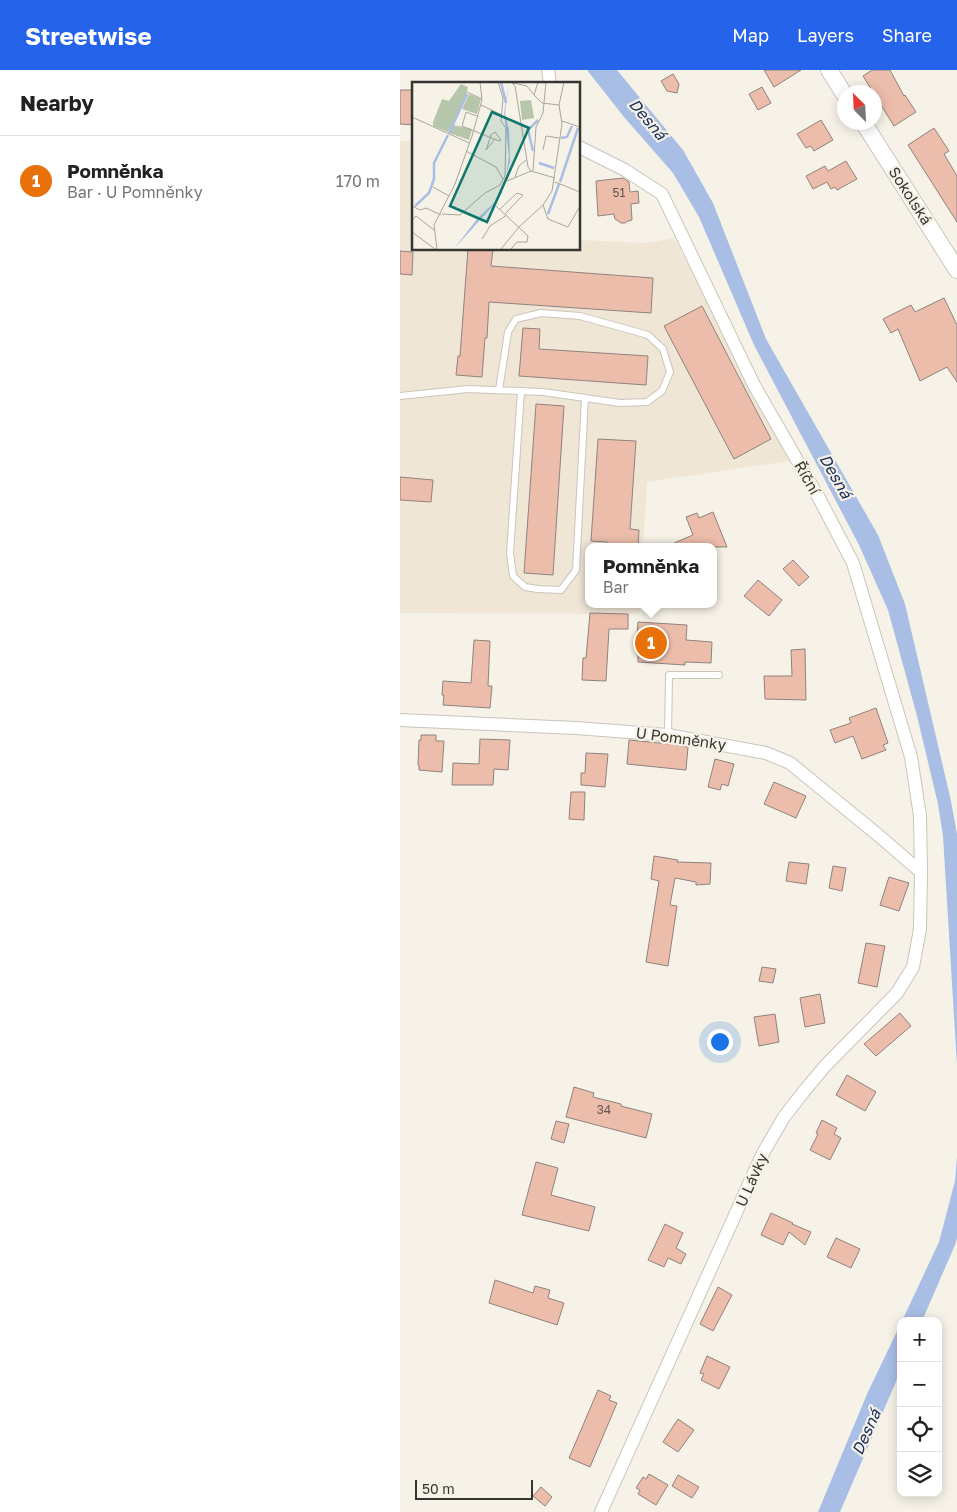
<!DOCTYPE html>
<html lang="en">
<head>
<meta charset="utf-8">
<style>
  body { margin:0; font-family:"Golos Text",sans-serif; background:#f6f6f6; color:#222 }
  .controls { position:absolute; right:15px; bottom:15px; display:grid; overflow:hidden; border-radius:10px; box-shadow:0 2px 12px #0003 }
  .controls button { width:45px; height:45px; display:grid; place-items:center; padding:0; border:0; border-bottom:1px solid #e0e0e0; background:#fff; color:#222; font:25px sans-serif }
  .compass { position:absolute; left:437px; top:15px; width:45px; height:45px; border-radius:50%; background:#fff; box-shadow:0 2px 12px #0003; rotate:336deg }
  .scale { position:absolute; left:15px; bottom:12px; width:118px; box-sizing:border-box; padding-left:5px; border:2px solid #373531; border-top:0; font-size:14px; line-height:18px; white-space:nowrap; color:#373531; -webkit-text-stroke:4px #f7f2e7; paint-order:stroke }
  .you { position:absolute; left:319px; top:971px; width:18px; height:18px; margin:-12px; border:4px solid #fff; border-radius:50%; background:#1a73e8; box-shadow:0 0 0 8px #1a73e833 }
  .badge { display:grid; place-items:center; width:32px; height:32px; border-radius:50%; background:#2563eb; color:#fff; font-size:16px; font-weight:700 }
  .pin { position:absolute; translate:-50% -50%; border:2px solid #fff; box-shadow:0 1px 5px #0006 }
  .popup { position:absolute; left:185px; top:473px; width:132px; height:65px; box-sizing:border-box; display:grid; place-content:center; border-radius:10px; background:#fff; filter:drop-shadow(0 1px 4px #0005); font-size:16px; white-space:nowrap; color:#767676 }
  .popup b { font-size:19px; color:#222 }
  .popup::after { content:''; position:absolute; left:50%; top:100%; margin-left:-10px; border:10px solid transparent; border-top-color:#fff }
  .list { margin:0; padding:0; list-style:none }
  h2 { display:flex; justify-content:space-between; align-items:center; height:65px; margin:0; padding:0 20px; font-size:21px }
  h2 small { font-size:16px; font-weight:400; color:#767676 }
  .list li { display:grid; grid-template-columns:32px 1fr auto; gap:15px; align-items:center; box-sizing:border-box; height:90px; padding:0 20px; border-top:1px solid #e0e0e0 }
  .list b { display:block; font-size:19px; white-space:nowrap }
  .list p { margin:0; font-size:16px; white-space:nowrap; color:#767676 }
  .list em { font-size:16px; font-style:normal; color:#767676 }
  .icon { flex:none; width:28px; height:28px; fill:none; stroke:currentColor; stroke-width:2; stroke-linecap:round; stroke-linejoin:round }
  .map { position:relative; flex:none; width:557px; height:1442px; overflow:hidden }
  header { display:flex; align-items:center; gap:30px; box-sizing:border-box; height:70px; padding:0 25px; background:#2563eb; color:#fff }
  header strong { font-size:24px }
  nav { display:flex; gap:28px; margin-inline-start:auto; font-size:18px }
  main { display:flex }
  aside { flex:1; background:#fff }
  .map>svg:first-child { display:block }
</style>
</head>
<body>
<header>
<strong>Streetwise</strong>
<nav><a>Map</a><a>Layers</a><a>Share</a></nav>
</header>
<main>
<aside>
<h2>Nearby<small></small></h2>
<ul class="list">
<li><span class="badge" style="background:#e8710a">1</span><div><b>Pomněnka</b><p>Bar · U Pomněnky</p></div><em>170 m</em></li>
</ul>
</aside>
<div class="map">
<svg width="557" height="1442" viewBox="0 0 557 1442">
  <rect width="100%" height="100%" fill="#f7f2e7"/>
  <!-- built -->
  <path fill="#f0e6d6" d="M0,71H14V179H179V170L247,173L274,168L390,391L247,412L243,477H188V534H240L239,544L0,543Z"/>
  <!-- water -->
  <path fill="#a9bee5" d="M187,0H217L283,80L313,133L366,269L478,465L505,534L551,731L557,764V995L543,766L538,734L517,646L488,540L459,475L354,275L299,147L273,103L224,47Z
    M557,1087V1168L555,1175L522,1251H502L539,1172L555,1111Z
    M501,1253V1300L440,1442H418L467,1324Z"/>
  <!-- building -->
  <path fill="#edbdab" stroke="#8e837f" d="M364,0H401L374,17Z
    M472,0H490L504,26L505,25L516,42L494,56L463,6Z
    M273,4L279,14L277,23L267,21L261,11Z
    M362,17L371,33L358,40L349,24Z
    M0,20H14V55L0,54Z
    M421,50L433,70L414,81L411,76L406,78L397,64Z
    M534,58L549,81L544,84L557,106V152L508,75Z
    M446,91L457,109L437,120L435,117L431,119L427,112L413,119L406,106L425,96L428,101Z
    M223,108L229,112L230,122L238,121L239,133L231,134L232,150L228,151L225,153H221L215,149L214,144L198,146L196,111Z
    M68,179H93L91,196L253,208L251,243L89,232L87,268H85L82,307L56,305L58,286H60Z
    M0,181L13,182L12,205L0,204Z
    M544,228L557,255V312L547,297L520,311L498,259L491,263L483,249L511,235L515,242Z
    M302,236L371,369L334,389L264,256Z
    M123,258L140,259L139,279L248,286L246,315L119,306Z
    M136,334L164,336L153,505L124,503Z
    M198,369L236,371L230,459L239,460L238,477L207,475V472L191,471Z
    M0,407L33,410L31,432L0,430Z
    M313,442L327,477H265L293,465L286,447L297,443L299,448Z
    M393,490L409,507L399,516L383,499Z
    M358,510L382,530L369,546L344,526Z
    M190,543L228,544V559H209L206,611L182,610L183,588H186Z
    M238,552L287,555L286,570L312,572L311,593L285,592V595L238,592V581H236Z
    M74,570L90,571L88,616H92L90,638L43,635L44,625H42L43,611L71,613Z
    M405,579L406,630L365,629L364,606H392L391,580Z
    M476,638L488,673L483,675L486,680L462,689L453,666L435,673L430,660L451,653L449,648Z
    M21,665H36V671H44L42,702L19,700V695H18L19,670H21Z
    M80,669L110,670L108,700L94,699L93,715H52L53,693L79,694Z
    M229,670L270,674L288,677L286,700L227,694Z
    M186,683L208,684L205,717L181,715V703H185Z
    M315,689L334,694L328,716L322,714L320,720L308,717Z
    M374,712L406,726L396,748L364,734Z
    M171,722H185L184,750L169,749Z
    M254,786L278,790L277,792L311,793L310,814L296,815V812L275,808L270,835L277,836L268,896L246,892L259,811L251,809Z
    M389,792L409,794L406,814L386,811Z
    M433,796L446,798L442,821L429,818Z
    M489,807L509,813L499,841L480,835Z
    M466,873L485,876L477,917L458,913Z
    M362,897L376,899L373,913L359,911Z
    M420,924L425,953L405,957L400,928Z
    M500,943L511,956L476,986L464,974Z
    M375,944L379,972L359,976L354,947Z
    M447,1005L476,1022L465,1041L436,1025Z
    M174,1017L194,1023L193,1027L221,1034V1036L252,1044L246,1068L166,1047Z
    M422,1050L437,1058L434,1064L441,1068L430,1090L410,1080L418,1064L416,1063Z
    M156,1051L169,1054L164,1073L151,1069Z
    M136,1092L158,1098L151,1125L195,1137L189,1161L122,1145Z
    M371,1143L393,1153L392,1154L411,1162L405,1175L389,1162L383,1175L361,1165Z
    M265,1154L283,1163L276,1178L286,1184L281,1194L268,1188L264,1197L248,1190Z
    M436,1168L460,1179L451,1198L427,1187Z
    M95,1210L133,1223L135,1216L150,1220L148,1228L164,1233L157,1255L89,1233Z
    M318,1217L332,1225L313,1261L300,1254Z
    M307,1286L330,1297L319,1319L301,1310L304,1304L300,1303Z
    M198,1320L211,1326L209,1330L217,1333L190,1397L169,1388Z
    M278,1349L294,1360L278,1382L263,1372Z
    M249,1404L268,1415L256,1435L238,1424L240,1420L236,1418L243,1407L246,1409Z
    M278,1405L299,1417L292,1428L272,1416Z
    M141,1417L152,1427L145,1436L133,1426Z"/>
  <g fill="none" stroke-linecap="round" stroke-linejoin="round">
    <defs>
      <path id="service" d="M121,321L110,483L113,506L125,517L138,519L161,520L176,500L185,328
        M0,326L68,319L143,322L220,333L247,332L262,321L270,302L263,279L248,265L180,246L141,243L116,249L108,262L99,320
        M268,665L269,605H319"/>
      <path id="minor" d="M148,0L150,14
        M179,77L225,100L262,124L354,315L420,430L453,493L511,687L520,746L521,802L520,859L513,897L497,923L426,995L405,1020L384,1047L363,1083L201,1442
        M0,650L176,658L268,665L366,683L390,693L478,765L521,802"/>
      <path id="tertiary" d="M429,0L444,24
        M463,52L557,200"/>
    </defs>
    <!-- service casing -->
    <use href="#service" stroke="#cac5bb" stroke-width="8"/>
    <!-- minor casing -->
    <use href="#minor" stroke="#cac5bb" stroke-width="14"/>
    <!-- tertiary casing -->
    <use href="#tertiary" stroke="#cac5bb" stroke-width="18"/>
    <!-- service -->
    <use href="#service" stroke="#fff" stroke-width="6"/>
    <!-- minor -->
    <use href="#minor" stroke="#fff" stroke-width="12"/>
    <!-- tertiary -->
    <use href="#tertiary" stroke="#fff" stroke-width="16"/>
  </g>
  <g text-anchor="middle" stroke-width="4.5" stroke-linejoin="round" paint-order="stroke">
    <!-- number labels -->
    <g font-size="12" fill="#645750">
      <text x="219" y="127">51</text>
      <text x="204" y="1044">34</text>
    </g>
    <!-- street labels -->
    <g font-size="15" fill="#373531" stroke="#f7f2e7">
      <text transform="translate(510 126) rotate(57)" y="5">Sokolská</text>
      <text transform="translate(407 408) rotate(60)" y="5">Říční</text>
      <text transform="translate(281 669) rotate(8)" y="5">U Pomněnky</text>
      <text transform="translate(352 1110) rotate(-66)" y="5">U Lávky</text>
    </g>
    <!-- water labels -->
    <g font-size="16" font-style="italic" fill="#193060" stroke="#f7f2e7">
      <text transform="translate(248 49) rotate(50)" y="6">Desná</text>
      <text transform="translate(436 406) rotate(60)" y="6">Desná</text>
      <text transform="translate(466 1362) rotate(-66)" y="6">Desná</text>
    </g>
  </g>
  <!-- overview -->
  <g transform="translate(12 12)">
    <rect width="168" height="168" fill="#f7f2e7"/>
    <path d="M49,2L56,5L54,14L36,50L21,44V40L30,17L37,19ZM57,12L69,17L65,32L50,27ZM119,18L122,36L110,38L108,19ZM41,43L60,47L57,58L37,51Z" fill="#b6c6aa"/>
    <path d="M97,0L93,31L97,48L98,79L90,111L85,119L42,167L65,137L84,119L94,96L97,74L92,31Z" fill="#a9bee5"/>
    <path fill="none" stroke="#a9bee5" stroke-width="2.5" d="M89,0L94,21M37,51L55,12M149,56L155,55L160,44M121,69L116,48L126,38M127,81L142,86M148,100L166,46M3,124L17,111L22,97V81L36,53M136,132L147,102"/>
    <path fill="none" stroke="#aaa69e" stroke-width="1" d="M99,0L103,4L116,85L119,89L143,96M101,1L115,4L122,13L126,0M55,10L70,17M122,13L130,21L147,23M69,23L90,33M65,34L54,30L50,44L87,59L89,58L83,50L78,54M0,35L57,61M150,39L168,45M79,54L74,68L83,57M131,68L134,54L147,56M54,69L84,85L91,97M121,89L124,45L131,31L134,0M103,95L107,84L114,78M95,99L119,89M143,100L168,110M21,105L37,114M131,123L136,137L156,145L168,124M0,124L8,128L14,126L29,133M84,124L116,154L115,160H105L99,167M88,127L105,111M30,132L48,133L73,111L88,103L93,94L94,46L89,39L91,16L86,0M93,132L111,113L105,111M0,138L4,134L22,148M0,150L23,167M70,157L78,144L95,133M25,167L22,143L43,102L60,54L70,18L68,0M89,167L107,145L131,123L140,109L150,42L147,23L152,0"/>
    <path fill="#0f766e" fill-opacity="0.15" stroke="#0f766e" stroke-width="2.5" d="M80,30L117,46L75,140L38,124Z"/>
    <rect width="168" height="168" fill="none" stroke="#373531" stroke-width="2.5"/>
  </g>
</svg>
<div class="controls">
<button>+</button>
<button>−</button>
<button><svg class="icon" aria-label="locate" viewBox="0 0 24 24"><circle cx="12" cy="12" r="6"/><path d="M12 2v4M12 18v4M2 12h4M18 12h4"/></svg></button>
<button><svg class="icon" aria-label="layers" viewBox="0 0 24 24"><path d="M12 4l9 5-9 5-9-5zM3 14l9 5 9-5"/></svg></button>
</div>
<svg class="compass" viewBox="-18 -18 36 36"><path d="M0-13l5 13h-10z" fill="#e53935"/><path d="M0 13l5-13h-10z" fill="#767676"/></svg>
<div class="scale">50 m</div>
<div class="you"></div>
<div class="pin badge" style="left:251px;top:573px;background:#e8710a">1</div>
<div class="popup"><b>Pomněnka</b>Bar</div>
</div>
</main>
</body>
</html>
